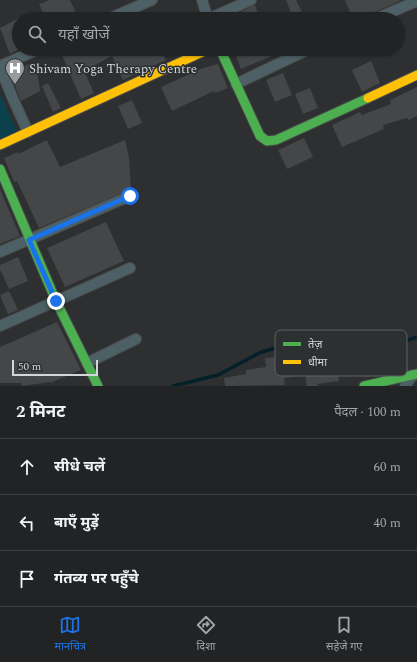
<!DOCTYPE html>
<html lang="hi">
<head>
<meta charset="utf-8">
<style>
  body { margin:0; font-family:Spectral,"Noto Sans Devanagari",serif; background:#2a2b2c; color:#f1f3f6 }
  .scale { position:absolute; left:12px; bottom:10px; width:86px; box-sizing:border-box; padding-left:4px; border:2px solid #d3d5d6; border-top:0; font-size:11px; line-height:14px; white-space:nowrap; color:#d3d5d6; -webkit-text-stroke:3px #2c3031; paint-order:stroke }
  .stop { position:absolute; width:12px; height:12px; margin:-9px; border:3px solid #1a73e8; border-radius:50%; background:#fff }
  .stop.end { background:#1a73e8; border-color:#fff; box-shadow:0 1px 4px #0008 }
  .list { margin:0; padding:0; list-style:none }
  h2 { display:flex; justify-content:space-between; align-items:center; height:52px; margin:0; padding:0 16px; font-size:17px }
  h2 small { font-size:13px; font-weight:400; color:#a2a4a6 }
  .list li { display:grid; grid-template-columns:26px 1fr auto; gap:12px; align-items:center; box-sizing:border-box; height:56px; padding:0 16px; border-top:1px solid #3f4041 }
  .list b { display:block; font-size:15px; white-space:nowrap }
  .list em { font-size:13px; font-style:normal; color:#a2a4a6 }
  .icon { flex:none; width:22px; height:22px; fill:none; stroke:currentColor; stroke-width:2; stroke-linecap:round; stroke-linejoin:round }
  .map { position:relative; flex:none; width:417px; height:386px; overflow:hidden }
  .search { position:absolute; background:#222324; box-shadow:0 1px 3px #0004; left:12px; right:12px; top:12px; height:44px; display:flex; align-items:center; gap:10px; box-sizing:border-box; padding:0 14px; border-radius:22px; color:#a2a4a6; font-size:15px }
  .sheet { height:220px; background:#222324 }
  nav { display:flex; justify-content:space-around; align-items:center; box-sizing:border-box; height:56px; border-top:1px solid #3f4041; background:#222324; font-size:11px; color:#a2a4a6 }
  nav a { display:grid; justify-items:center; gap:2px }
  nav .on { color:#1a73e8 }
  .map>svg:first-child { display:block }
</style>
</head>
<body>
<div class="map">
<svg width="417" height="386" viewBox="0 0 417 386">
  <rect width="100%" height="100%" fill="#2d2f30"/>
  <!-- green -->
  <path fill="#0b404d" d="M0,94L17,131L0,139Z"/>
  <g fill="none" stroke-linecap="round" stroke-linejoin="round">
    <!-- stream -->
    <path stroke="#042028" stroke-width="3.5" d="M173,386L218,375L261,352L294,343L342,351H377L417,337"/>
  </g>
  <!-- building -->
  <path fill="#444647" d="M50,0H70L79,19H46L39,4Z
    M286,0H296L303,14L293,18Z
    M345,0H402L359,19H353Z
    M255,5L260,19H238L236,14Z
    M19,18V49L10,54L0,28Z
    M68,49H161L166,60L123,80L112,56L84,71L94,93L81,99L61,53Z
    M233,49H289L241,69Z
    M371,61L380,83L362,92L352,70Z
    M31,63L38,76L40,91L21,101L10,73Z
    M218,64L228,88L215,93L214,91L172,111L161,87L203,68Z
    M283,73L292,95L275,102L266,80Z
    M48,83L61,108L53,112L42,86Z
    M417,87V116L409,120L407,118L383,125L384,129L342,147L332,125L360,112L362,115L391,104L390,100Z
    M310,88L318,108L303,114L295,94Z
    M132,100L142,123L128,129L118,106Z
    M304,138L313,157L287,169L278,150Z
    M47,140L60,167L125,140L129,158L131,188L129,190L39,228L17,181L14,182L4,158L18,152V154Z
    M0,189L20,236L0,244Z
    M106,222L124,261L65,287L47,248Z
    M18,257L28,281L9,289L0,269V265Z
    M9,291L18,310L8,314L0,295Z
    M57,322L81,370L50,383V382L22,386L21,383H0V347Z
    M281,357L282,361L313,357L315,365L340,361V359L353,357L354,370L338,376L339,381L317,384L318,386H307L305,375L284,378L285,385L225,386L224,378L246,374V370L266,367L265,358Z
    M390,359L391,366L399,365V370L366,377L364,362Z"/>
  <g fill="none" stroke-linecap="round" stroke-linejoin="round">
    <defs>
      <path id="street" d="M202,0L208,19
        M108,19L152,0
        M208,19L251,0
        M375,19L417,1
        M0,66L39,49
        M0,67L13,99L28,132
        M236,84L309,49
        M0,252L130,196
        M0,326L130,268
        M87,363L136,339
        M405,386L413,375"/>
      <path id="fast" d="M220,49L260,136L267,141L276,140L368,98
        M0,169L56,301L98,386
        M364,386L417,374"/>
      <path id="slow" d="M368,98L417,75
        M0,145L209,49"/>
    </defs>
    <!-- street casing -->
    <use href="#street" stroke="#484a4a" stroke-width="12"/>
    <!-- fast casing -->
    <use href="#fast" stroke="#484a4a" stroke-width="11"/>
    <!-- slow casing -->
    <use href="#slow" stroke="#484a4a" stroke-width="11"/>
    <!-- street -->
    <use href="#street" stroke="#4d6066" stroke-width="10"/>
    <!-- fast -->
    <use href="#fast" stroke="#4caf50" stroke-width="9"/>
    <!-- slow -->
    <use href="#slow" stroke="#ffc107" stroke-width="9"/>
  </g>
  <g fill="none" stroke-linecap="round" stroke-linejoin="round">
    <!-- route -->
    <path stroke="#1a73e8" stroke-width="5" d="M56,301L29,240L130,196"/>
  </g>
  <!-- icons -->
  <defs>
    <symbol id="hospital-pin" viewBox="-11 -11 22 30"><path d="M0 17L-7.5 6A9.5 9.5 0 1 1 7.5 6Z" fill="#999b9c" stroke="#2c3031"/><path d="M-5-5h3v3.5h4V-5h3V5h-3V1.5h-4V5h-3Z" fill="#fff"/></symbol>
  </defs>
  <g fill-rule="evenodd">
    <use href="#hospital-pin" x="4" y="57" width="22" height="30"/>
  </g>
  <g text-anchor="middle" stroke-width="3" stroke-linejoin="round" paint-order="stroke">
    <!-- poi labels -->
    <g font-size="13" fill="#d3d5d6" stroke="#2c3031" text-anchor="start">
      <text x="29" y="73">Shivam Yoga Therapy Centre</text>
    </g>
  </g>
  <!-- legend -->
  <rect x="275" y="330" width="132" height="46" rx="6" fill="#2c3031" stroke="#5e6263" stroke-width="1"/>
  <rect x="283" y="342" width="18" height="4" fill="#4caf50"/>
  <rect x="283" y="360" width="18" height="4" fill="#ffc107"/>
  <g font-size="11" fill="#d3d5d6">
    <text x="308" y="348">तेज़</text>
    <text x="308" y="366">धीमा</text>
  </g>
</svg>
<div class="scale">50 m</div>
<div class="stop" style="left:130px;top:196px"></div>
<div class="stop end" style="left:56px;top:301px"></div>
<div class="search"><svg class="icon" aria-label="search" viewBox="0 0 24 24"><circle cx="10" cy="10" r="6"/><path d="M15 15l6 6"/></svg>यहाँ खोजें</div>
</div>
<section class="sheet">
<h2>2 मिनट<small>पैदल · 100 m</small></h2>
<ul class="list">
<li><svg class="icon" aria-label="ahead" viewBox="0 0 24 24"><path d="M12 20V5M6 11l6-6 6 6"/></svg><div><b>सीधे चलें</b></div><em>60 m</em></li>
<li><svg class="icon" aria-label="left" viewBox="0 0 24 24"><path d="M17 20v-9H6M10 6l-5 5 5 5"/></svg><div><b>बाएँ मुड़ें</b></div><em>40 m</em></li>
<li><svg class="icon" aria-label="arrive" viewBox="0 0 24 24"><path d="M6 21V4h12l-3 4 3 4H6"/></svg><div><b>गंतव्य पर पहुँचे</b></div></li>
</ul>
</section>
<nav>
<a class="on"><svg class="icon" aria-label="map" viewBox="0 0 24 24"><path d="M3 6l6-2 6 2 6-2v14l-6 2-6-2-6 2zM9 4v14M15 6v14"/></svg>मानचित्र</a>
<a><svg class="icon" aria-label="directions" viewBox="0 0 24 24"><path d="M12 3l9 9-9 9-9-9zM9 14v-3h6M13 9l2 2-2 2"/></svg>दिशा</a>
<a><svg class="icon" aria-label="saved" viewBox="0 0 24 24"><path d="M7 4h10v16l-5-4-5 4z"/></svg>सहेजे गए</a>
</nav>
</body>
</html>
